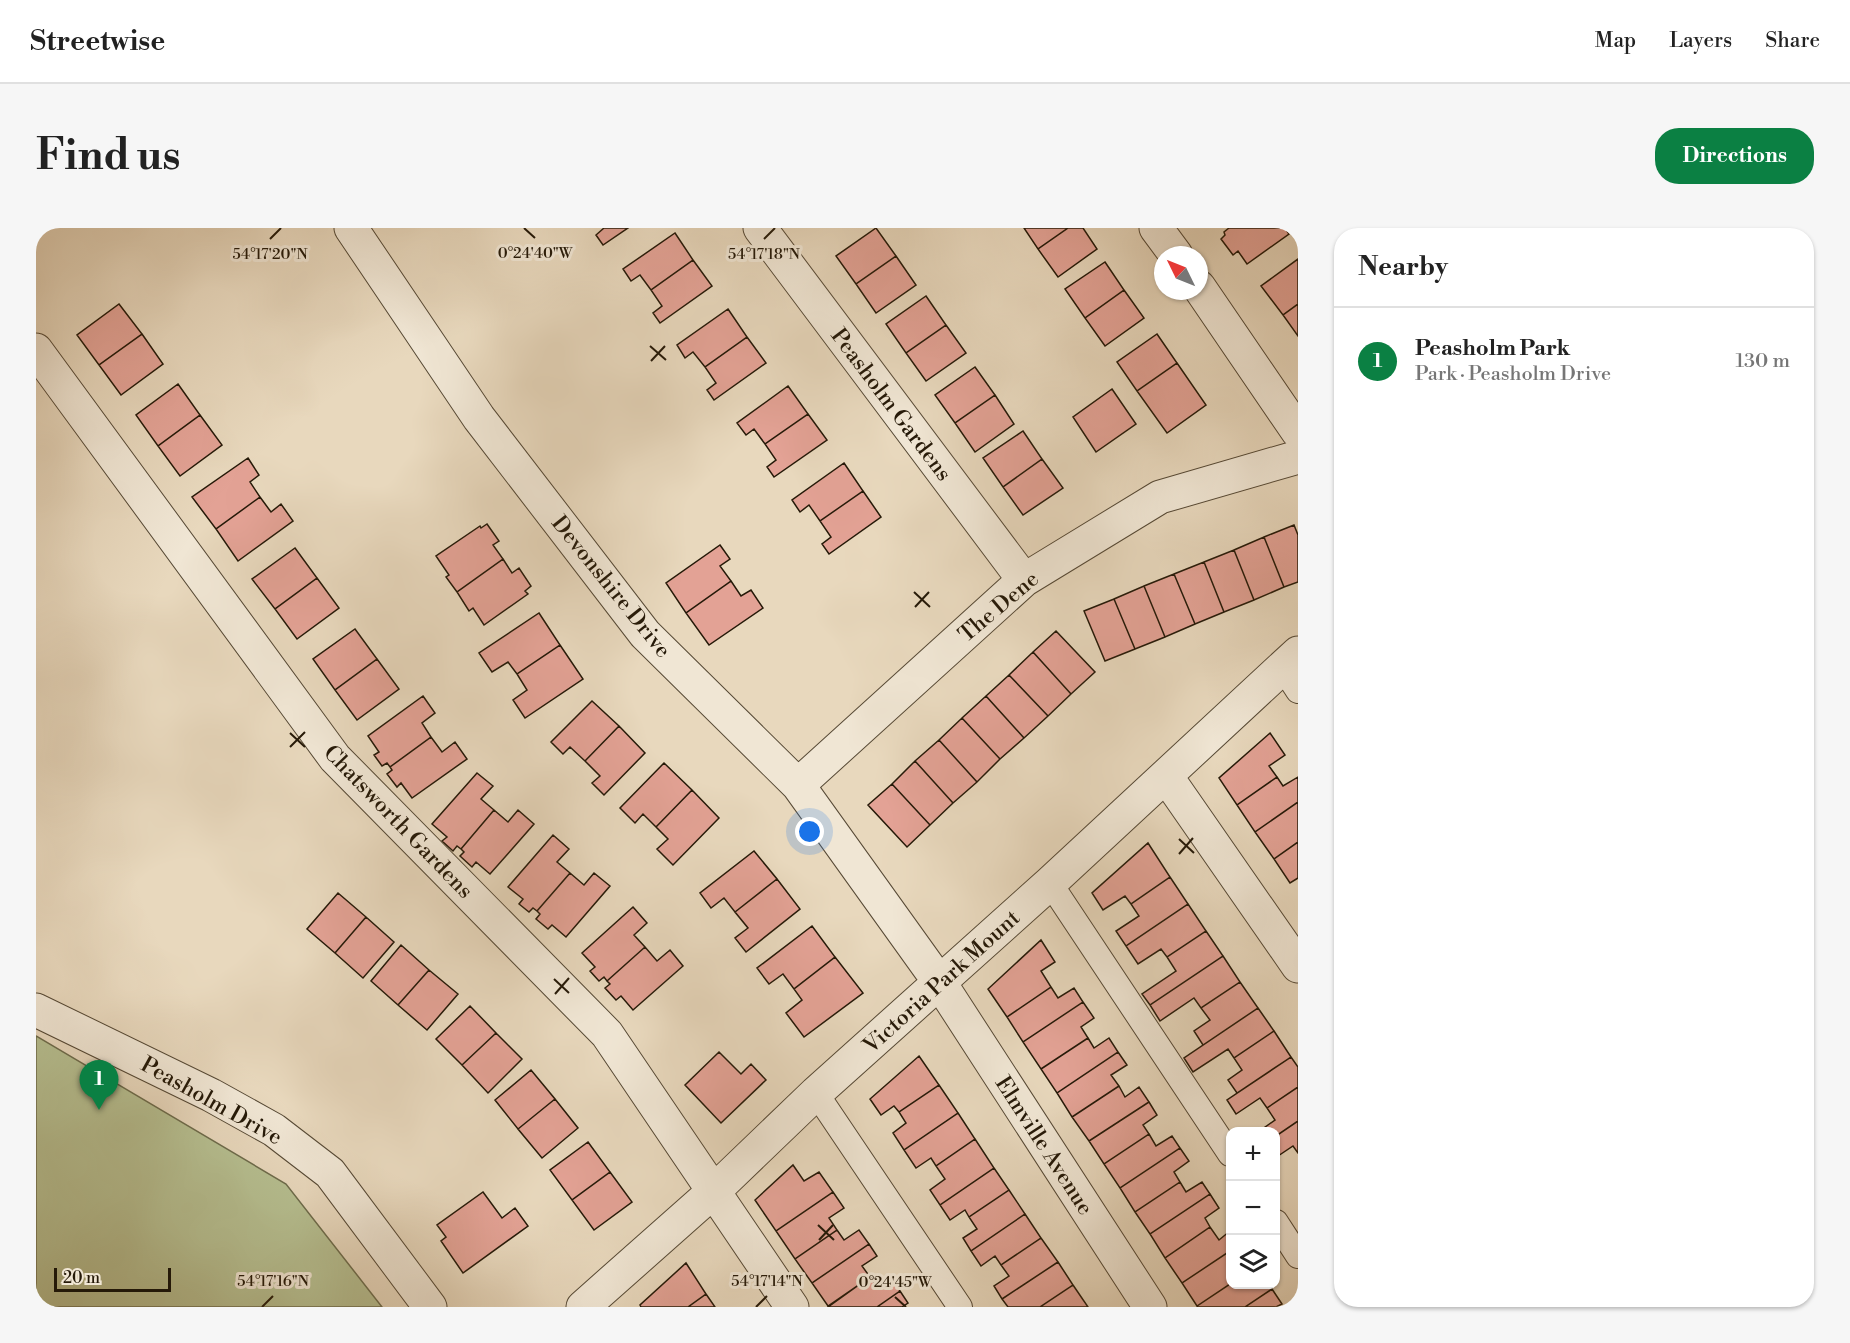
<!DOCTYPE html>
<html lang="en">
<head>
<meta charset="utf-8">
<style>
  body { margin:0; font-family:"Libre Bodoni",serif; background:#f6f6f6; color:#222 }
  .controls { position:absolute; right:18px; bottom:18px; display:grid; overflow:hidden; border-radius:12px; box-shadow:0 2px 4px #0004 }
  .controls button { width:54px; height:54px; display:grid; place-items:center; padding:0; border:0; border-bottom:2px solid #e0e0e0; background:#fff; color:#222; font:30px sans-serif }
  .compass { position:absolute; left:1118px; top:18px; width:54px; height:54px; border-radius:50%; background:#fff; box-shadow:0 2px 4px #0004; rotate:313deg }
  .scale { position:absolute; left:18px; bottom:15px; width:117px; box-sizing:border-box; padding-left:6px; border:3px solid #251908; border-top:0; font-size:16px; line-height:21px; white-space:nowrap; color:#251908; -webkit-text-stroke:4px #f0e6d4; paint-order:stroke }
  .you { position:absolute; left:774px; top:604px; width:21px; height:21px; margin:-15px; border:4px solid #fff; border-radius:50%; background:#1a73e8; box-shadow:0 0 0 9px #1a73e833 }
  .badge { display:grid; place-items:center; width:39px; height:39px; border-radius:50%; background:#0b8043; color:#fff; font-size:20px; font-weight:700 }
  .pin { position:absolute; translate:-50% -50px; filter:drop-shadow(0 2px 3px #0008) }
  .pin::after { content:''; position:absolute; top:32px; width:21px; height:18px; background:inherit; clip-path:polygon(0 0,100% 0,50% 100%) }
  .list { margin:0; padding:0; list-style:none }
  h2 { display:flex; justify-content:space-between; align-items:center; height:78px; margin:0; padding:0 24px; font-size:26px }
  h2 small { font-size:20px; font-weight:400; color:#767676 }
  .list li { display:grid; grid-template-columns:39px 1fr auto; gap:18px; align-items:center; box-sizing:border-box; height:108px; padding:0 24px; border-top:2px solid #e0e0e0 }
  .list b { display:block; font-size:22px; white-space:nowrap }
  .list p { margin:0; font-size:20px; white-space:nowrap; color:#767676 }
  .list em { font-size:20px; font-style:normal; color:#767676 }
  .icon { flex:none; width:33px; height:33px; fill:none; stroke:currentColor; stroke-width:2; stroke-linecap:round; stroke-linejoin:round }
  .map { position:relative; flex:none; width:1262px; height:1079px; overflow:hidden; border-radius:24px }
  header { display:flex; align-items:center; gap:36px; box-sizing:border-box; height:84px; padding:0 30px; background:#fff; border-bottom:2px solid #e0e0e0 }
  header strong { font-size:28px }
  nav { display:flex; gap:33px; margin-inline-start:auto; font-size:21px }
  .intro { display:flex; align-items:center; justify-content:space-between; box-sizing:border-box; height:144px; padding:0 36px }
  h1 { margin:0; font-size:42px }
  .button { padding:15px 27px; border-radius:24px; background:#0b8043; color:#fff; font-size:21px; font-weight:700 }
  main { display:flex; gap:36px; padding:0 36px }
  aside { flex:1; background:#fff; border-radius:24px; box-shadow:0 2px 4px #0004 }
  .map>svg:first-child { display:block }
</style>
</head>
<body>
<header>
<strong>Streetwise</strong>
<nav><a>Map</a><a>Layers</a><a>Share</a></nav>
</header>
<div class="intro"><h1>Find us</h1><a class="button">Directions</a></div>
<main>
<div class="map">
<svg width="1262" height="1079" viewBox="0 0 1262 1079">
  <rect width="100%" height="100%" fill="#e8d8bd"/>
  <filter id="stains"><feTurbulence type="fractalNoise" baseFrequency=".00333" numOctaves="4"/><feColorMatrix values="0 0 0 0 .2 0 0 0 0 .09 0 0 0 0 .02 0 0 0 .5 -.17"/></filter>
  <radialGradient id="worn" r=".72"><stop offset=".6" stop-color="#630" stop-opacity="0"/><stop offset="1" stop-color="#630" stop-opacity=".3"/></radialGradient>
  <!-- green -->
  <path fill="#b6bf91" stroke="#6e6c4c" stroke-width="1.5" d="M0,808L250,956L346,1079H0Z"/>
  <!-- building -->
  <path fill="#e3a295" stroke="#251908" stroke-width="1.5" d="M568,0H592L567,17L560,7Z
    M840,0L860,28L820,56L800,28Z
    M988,0H1032L1002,21Z
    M1032,0H1047L1061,21L1022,49L1002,21Z
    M1193,0H1249L1253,6L1211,36L1202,23L1197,27L1185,11L1189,7L1188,4Z
    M639,5L657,32L615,62L604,47L595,53L587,41Z
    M860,28L880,57L840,85L820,56Z
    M1262,31V76L1247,87L1225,58Z
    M657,32L676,58L624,95L617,85L626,78L615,62Z
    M1069,34L1088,62L1049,90L1029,61Z
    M1088,62L1108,90L1069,118L1049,90Z
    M890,68L910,97L870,125L850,96Z
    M83,76L106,106L63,137L41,107Z
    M1262,76V108L1247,87Z
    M692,81L711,109L669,139L657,124L649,130L641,117Z
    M910,97L930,125L890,153L870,125Z
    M106,106L127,136L85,167L63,137Z
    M1121,106L1141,135L1101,163L1081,134Z
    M711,109L730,135L678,172L671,162L680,155L669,139Z
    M1141,135L1170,177L1131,205L1101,163Z
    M939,139L959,167L919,195L899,167Z
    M142,156L164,187L122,218L100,187Z
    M752,158L772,186L729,216L718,201L710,207L701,195Z
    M1076,161L1100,196L1060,224L1037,189Z
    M959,167L978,196L939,224L919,195Z
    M772,186L791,212L738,249L731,239L740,232L729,216Z
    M164,187L186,217L144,248L122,218Z
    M987,203L1006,231L967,259L947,230Z
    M212,230L223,247L214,254L224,269L180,301L156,269Z
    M1006,231L1027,260L987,287L967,259Z
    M808,235L827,263L784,293L773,277L764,284L756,272Z
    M827,263L845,289L793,326L786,316L795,309L784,293Z
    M224,269L235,284L245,276L257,293L202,333L180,301Z
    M451,296L463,313L457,317L467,331L421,364L410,349L413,347L400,328L444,298L445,300Z
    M1258,297L1262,307V354L1248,359L1228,309Z
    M1228,309L1248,359L1218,372L1198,322Z
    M684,317L694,331L684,338L695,353L650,385L630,355Z
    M259,320L281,350L239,381L216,351Z
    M1198,322L1218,372L1188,384L1168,334Z
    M467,331L476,345L483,340L495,358L489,363L492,366L448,397L437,380L433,383L421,364Z
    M1168,334L1188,384L1159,396L1138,346Z
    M1138,346L1159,396L1129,409L1108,358Z
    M281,350L303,380L261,411L239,381Z
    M695,353L705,368L715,362L727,380L673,417L650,385Z
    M1108,358L1129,409L1099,421L1078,371Z
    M1078,371L1099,421L1069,433L1048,383Z
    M503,385L524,417L481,446L472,434L456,444L443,425Z
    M319,401L341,431L299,462L277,431Z
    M1020,403L1059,444L1035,466L997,424Z
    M524,417L547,451L489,490L477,472L491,462L481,446Z
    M997,424L1035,466L1012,488L973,447Z
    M341,431L363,461L321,492L299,462Z
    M973,447L1012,488L988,510L950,468Z
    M387,468L399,485L386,495L395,509L354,539L351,535L346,538L338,527L343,524L332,508Z
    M950,468L988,510L964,531L926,490Z
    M556,473L583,498L549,533L534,519L527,526L515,514Z
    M926,490L964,531L941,554L903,512Z
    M583,498L609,525L568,567L556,555L564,548L549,533Z
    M1234,505L1249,527L1233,538L1241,549L1201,577L1183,550Z
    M395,509L406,524L419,514L431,531L376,570L365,555L361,559L351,546L356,542L354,539Z
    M903,512L941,554L917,575L879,533Z
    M879,533L917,575L894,597L856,556Z
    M628,535L656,562L620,599L607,586L599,595L584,580Z
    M441,545L457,558L445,571L458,582L425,621L421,618L417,623L406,613L411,609L396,596Z
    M1241,549L1247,558L1262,549V574L1219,604L1201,577Z
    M856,556L894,597L871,619L832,577Z
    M656,562L683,590L637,637L621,621L632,611L620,599Z
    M1262,574V614L1238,631L1219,604Z
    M458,582L472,594L482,582L498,596L454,646L440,634L436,639L424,628L428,624L425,621Z
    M517,607L533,621L521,634L534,645L501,683L497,680L493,684L483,676L487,671L472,659Z
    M1262,614V650L1254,655L1238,631Z
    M1112,615L1134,649L1095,676L1089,668L1067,682L1056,665Z
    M718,623L741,651L699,684L688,670L675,680L664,665Z
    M534,645L548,657L558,645L574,658L530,709L516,697L512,701L500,691L504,686L501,683Z
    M1134,649L1152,676L1090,718L1080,703L1103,688L1095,676Z
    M741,651L764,681L710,724L699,710L712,700L699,684Z
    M302,665L330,689L299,725L271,701Z
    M1152,676L1170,703L1131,729L1125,721L1102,736L1090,718Z
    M597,679L611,695L598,707L609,719L571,753L568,749L563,753L554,743L559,739L546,725Z
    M330,689L358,714L327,750L299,725Z
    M776,698L799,729L758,761L747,746L733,756L721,740Z
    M1170,703L1187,728L1114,777L1106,766L1140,743L1131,729Z
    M1005,712L1019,734L1005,743L1015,759L971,789L952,761Z
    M365,717L393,742L362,777L335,753Z
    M609,719L621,733L634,722L647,738L597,782L585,768L580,772L569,760L574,756L571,753Z
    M1187,728L1204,754L1165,780L1158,770L1124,793L1114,777Z
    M799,729L827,765L768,809L750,785L766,772L758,761Z
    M393,742L422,766L391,802L362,777Z
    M1204,754L1222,780L1167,817L1158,803L1174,792L1165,780Z
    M1015,759L1022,770L1038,760L1047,774L987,814L971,789Z
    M1047,774L1058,790L1045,799L1052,810L1005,841L987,814Z
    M434,778L460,805L426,837L400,811Z
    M1222,780L1238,803L1198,830L1192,821L1157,844L1148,830Z
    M1238,803L1255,829L1201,865L1192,852L1206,842L1198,830Z
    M460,805L486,831L452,865L426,837Z
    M1052,810L1058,820L1073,810L1082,824L1021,865L1005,841Z
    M683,824L705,846L715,836L730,852L685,895L649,857Z
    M1082,824L1091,837L1075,847L1083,858L1036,889L1021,865Z
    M883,828L903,857L863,884L858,878L845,887L834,871Z
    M1255,829L1262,839V859L1231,880L1224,870L1200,886L1191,872Z
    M495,842L519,871L482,901L459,872Z
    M903,857L922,885L868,922L857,905L870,895L863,884Z
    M1083,858L1089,869L1103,859L1113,874L1053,913L1036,889Z
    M1262,859V893L1240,908V904H1226L1225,902L1239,892L1231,880Z
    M519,871L542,900L506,930L482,901Z
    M1113,874L1121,887L1107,897L1113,906L1068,936L1053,913Z
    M922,885L939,911L900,938L895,930L880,940L868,922Z
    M1262,893V925L1257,918L1242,928L1240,924V908Z
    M1113,906L1120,918L1136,908L1144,920L1084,960L1068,936Z
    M939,911L958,940L904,977L894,962L909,951L900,938Z
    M552,914L574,944L536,972L514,942Z
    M1144,920L1153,933L1138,944L1144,954L1099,984L1084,960Z
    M757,937L768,953L783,944L797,964L740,1003L719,972Z
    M958,940L973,962L933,989L929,982L914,992L904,977Z
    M574,944L596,974L558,1002L536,972Z
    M1144,954L1150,964L1166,954L1174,966L1114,1006L1099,984Z
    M973,962L989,986L935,1023L927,1010L941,1001L933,989Z
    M447,964L466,990L479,980L492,998L427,1045L405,1013L410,1009L401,997Z
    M797,964L808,980L793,990L801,1002L759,1031L740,1003Z
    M1174,966L1183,980L1169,990L1174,999L1129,1030L1114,1006Z
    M989,986L1005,1010L965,1037L959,1028L945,1038L935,1023Z
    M1174,999L1183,1012L1194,1003V1023L1146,1055L1129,1030Z
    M801,1002L808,1012L823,1002L833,1016L776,1055L759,1031Z
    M1005,1010L1022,1034L966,1071L958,1058L973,1048L965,1037Z
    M833,1016L841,1028L826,1038L834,1049L792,1078L776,1055Z
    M1194,1023V1056L1161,1078L1146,1055Z
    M1022,1034L1037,1057L1004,1079H972L966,1071Z
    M650,1035L670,1066L652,1079H605L604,1077Z
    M834,1049L841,1059L855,1049L864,1063L841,1079H792Z
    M1194,1056H1212L1213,1059L1217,1056H1233L1236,1061L1209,1079H1162L1161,1078Z
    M1037,1057L1052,1079H1004Z
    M1236,1061L1246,1076L1240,1079H1209Z
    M864,1063L872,1075L866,1079H841Z
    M670,1066L679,1079H652Z"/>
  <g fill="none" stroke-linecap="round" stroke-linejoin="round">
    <defs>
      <path id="lane" d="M1247,440L1262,463
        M1014,655L1194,926
        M780,865L924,1079
        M1240,994L1262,1028"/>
      <path id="street" d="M315,0L443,190L609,406L762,557L904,755L1114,1079
        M724,0L988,352
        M1120,0L1140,27
        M1163,59L1262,204
        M0,122L299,530L571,806L756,1079
        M1130,548L1262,738
        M762,557L988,352L1124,269L1262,229
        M0,782L175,867L238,902L294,945L394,1079
        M547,1079L679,962L780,865L1014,655L1262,425"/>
    </defs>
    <!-- lane casing -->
    <use href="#lane" stroke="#564935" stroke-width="26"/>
    <!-- street casing -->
    <use href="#street" stroke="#564935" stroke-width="35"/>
    <!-- lane -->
    <use href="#lane" stroke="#f0e6d4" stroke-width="24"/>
    <!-- street -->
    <use href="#street" stroke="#f0e6d4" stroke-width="33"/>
  </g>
  <!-- ticks -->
  <path fill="none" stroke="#251908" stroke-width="2" d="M488,0L499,10M234,11L245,0M728,11L739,0M614,118L630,132M615,133L629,118M878,364L894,379M879,379L893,364M254,505L269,519M254,519L269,504M1143,611L1158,625M1143,626L1157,610M518,751L533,765M519,766L533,750M782,997L798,1012M783,1012L797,997M859,1069L870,1079M226,1079L237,1068M720,1079L731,1068"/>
  <g text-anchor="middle" stroke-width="6" stroke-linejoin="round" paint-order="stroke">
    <!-- street labels -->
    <g font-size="22" fill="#251908" stroke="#f0e6d4">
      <text transform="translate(856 176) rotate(53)" y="8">Peasholm Gardens</text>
      <text transform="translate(576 358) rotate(51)" y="8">Devonshire Drive</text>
      <text transform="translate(962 378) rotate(-40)" y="8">The Dene</text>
      <text transform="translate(363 593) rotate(46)" y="8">Chatsworth Gardens</text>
      <text transform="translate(905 753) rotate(-42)" y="8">Victoria Park Mount</text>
      <text transform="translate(176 872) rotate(29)" y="8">Peasholm Drive</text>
      <text transform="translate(1009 917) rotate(57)" y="8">Elmville Avenue</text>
    </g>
  </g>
  <g font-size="15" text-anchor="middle" fill="#251908" stroke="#f0e6d4" stroke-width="6" stroke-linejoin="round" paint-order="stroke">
    <text x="499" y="30">0°24'40"W</text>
    <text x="234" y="31">54°17'20"N</text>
    <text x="728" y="31">54°17'18"N</text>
    <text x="237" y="1058">54°17'16"N</text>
    <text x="731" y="1058">54°17'14"N</text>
    <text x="859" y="1059">0°24'45"W</text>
  </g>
  <rect width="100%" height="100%" filter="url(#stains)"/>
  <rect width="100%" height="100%" fill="url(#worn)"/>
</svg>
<div class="controls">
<button>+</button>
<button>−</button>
<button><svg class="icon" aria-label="layers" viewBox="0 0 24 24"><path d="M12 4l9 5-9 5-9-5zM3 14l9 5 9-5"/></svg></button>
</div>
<svg class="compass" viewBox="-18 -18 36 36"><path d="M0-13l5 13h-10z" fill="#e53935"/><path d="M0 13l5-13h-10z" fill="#767676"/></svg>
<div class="scale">20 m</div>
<div class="you"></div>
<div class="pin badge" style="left:63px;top:882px">1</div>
</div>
<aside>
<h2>Nearby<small></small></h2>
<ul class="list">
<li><span class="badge">1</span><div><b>Peasholm Park</b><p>Park · Peasholm Drive</p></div><em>130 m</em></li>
</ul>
</aside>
</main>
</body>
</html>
